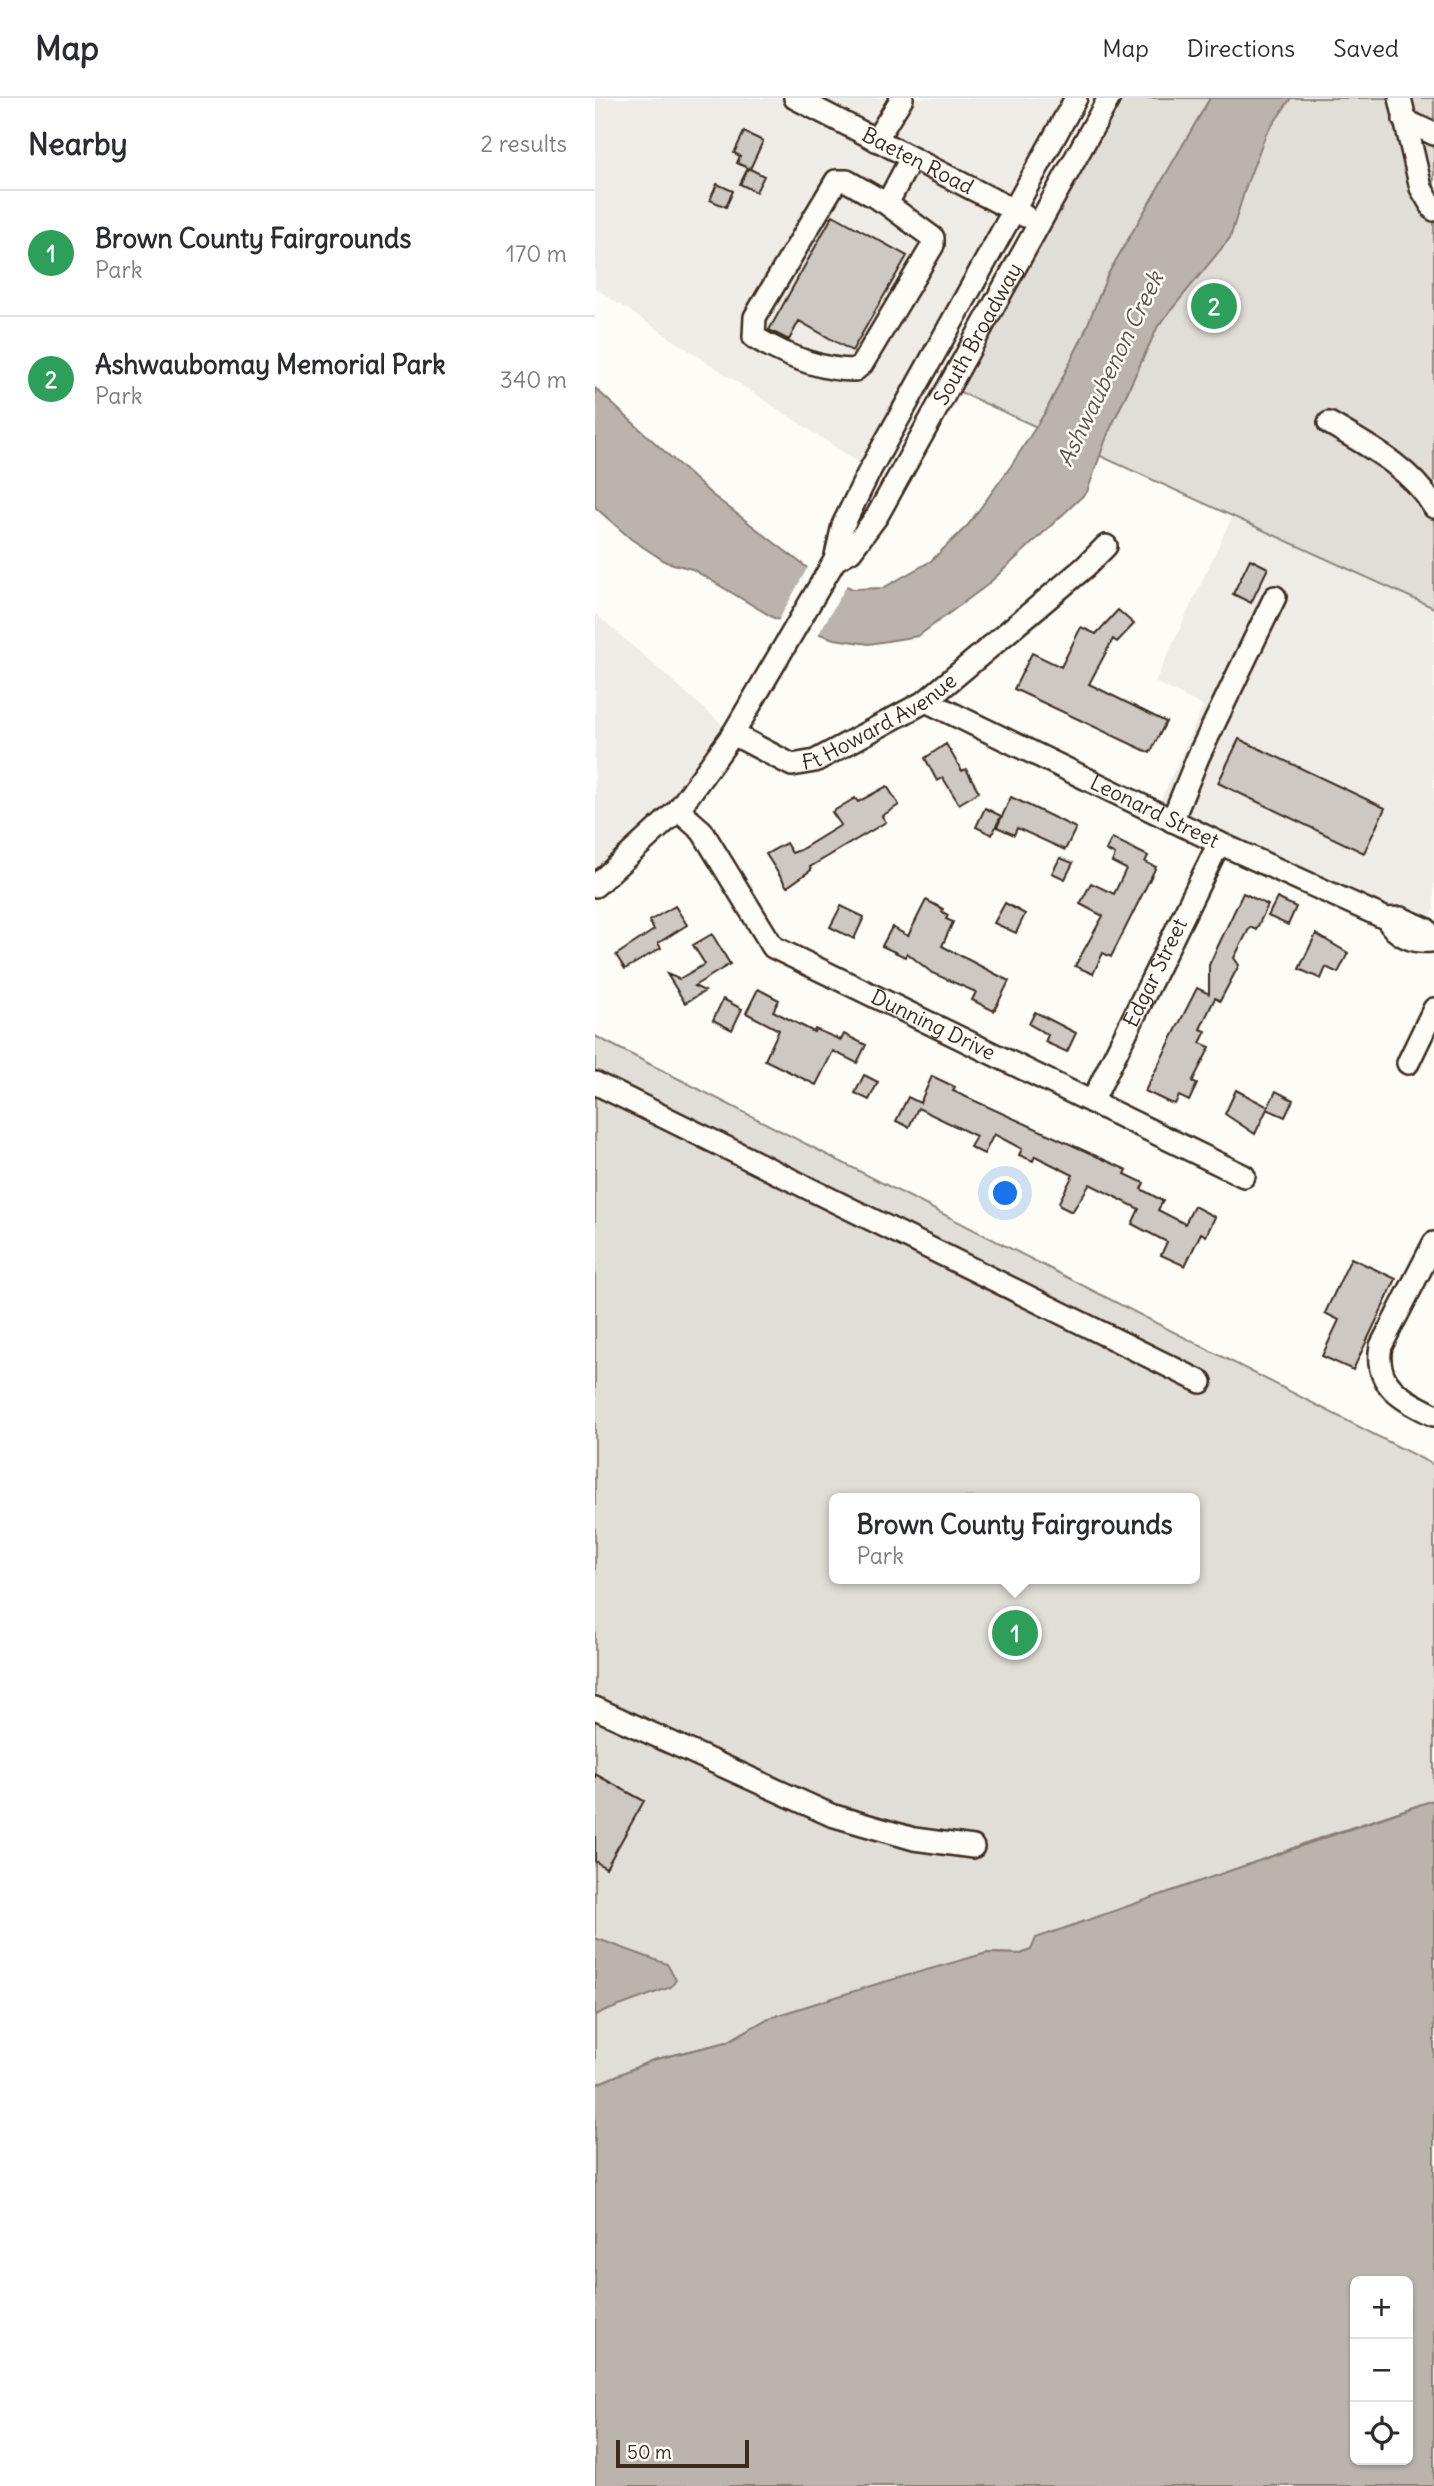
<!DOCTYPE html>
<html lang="en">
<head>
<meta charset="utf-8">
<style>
  body { margin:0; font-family:Delius,sans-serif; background:#f7f7f7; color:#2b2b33 }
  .controls { position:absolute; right:21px; bottom:21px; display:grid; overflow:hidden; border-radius:10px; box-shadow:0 2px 5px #0004 }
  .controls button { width:63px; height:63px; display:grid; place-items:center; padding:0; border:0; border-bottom:2px solid #e1e1e2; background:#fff; color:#2b2b33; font:35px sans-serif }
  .scale { position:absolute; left:21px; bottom:18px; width:133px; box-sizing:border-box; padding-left:7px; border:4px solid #3b2a1e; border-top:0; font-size:19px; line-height:24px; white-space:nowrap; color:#3b2a1e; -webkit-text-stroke:5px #fdfcf7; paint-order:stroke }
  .you { position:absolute; left:411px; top:1096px; width:24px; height:24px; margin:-18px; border:5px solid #fff; border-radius:50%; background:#1a73e8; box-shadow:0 0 0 10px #1a73e833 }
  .badge { display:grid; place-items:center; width:46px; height:46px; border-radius:50%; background:#d1495b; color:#fff; font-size:23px; font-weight:700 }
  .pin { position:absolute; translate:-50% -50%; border:4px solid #fff; box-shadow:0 2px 7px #0006 }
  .popup { position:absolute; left:234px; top:1395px; width:371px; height:91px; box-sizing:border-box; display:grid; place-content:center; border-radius:10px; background:#fff; filter:drop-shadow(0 2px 5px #0005); font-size:23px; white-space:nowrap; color:#7c7c81 }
  .popup b { font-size:26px; color:#2b2b33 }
  .popup::after { content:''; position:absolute; left:50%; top:100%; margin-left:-14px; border:14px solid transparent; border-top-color:#fff }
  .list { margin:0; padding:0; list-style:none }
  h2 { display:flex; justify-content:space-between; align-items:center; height:91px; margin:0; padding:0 28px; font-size:30px }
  h2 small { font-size:23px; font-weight:400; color:#7c7c81 }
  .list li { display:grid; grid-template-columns:46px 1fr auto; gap:21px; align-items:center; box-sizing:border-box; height:126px; padding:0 28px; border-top:2px solid #e1e1e2 }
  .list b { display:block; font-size:26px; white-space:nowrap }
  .list p { margin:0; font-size:23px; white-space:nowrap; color:#7c7c81 }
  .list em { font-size:23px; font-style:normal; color:#7c7c81 }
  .icon { flex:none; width:38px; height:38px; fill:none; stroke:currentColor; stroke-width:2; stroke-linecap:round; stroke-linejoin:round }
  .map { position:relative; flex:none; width:839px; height:2388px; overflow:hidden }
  header { display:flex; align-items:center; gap:42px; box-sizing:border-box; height:98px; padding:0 35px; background:#fff; border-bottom:2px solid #e1e1e2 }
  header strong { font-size:33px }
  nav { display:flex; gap:38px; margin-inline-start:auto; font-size:24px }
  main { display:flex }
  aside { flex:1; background:#fff }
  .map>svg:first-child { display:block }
</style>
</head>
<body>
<header>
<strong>Map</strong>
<nav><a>Map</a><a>Directions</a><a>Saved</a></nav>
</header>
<main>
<aside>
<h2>Nearby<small>2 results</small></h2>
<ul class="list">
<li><span class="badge" style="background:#2e9e5b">1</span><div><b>Brown County Fairgrounds</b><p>Park</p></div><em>170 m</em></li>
<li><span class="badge" style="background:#2e9e5b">2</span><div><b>Ashwaubomay Memorial Park</b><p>Park</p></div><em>340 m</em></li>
</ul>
</aside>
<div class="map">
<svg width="839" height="2388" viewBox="0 0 839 2388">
  <rect width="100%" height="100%" fill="#fdfcf7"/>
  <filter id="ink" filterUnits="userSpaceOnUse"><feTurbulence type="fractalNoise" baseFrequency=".0143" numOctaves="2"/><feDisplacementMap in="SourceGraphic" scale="14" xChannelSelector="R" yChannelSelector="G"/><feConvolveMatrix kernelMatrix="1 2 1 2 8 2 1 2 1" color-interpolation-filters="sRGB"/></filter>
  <g filter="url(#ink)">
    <!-- built -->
    <path fill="#efece7" d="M0,0H481L275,372L0,190Z
      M637,419L839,510V812L836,818L812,808L798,828L560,715L608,608L560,584Z
      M0,515L138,636L0,788Z"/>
    <!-- green -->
    <path fill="#e1ded7" stroke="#8e847a" stroke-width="2" fill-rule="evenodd" d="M514,0H839V510L354,289Z
      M0,938L839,1367V1702L713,1744L426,1856L392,1855L174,1920L132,1944L58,1962L0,1987ZM240,1400H600V1481H240Z"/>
    <!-- water -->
    <path fill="#bbb4ad" stroke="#887d74" stroke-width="2" fill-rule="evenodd" d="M615,0H696L671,36L652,85L635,140L563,228L512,338L492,394L391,488L323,538L274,546L239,541L179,520L97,471L71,464L36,441L0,409V290L116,396L215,472L258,491L288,490L336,463L373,427L416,368L451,313L488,238L513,176Z
      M839,1702V2388H0V1987L58,1962L132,1944L174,1920L282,1886L392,1855L426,1856L436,1852L441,1840ZM813,2183V2362H760V2183Z
      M0,1840L72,1866L81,1882L76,1889L0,1917Z"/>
    <!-- pier -->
    <path fill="#fdfcf7" d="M214,467L253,485L222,539L182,525Z"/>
    <!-- building -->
    <path fill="#cdc8c2" stroke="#3b2a1e" stroke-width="2" d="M149,34L168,43L155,71L169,78L161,94L145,86L153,70L142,65L145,58L139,55Z
      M122,86L138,93L131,109L115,102Z
      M238,117L312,158L257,253L204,223L194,242L174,232Z
      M655,461L673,470L656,505L638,496Z
      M523,512L539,526L522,544L518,541L494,586L571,624L555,655L419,591L437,555L466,569L486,529L501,536Z
      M644,641L790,710L769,755L623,685Z
      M351,646L367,673L371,671L384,694L364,706L348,680L342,683L330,660Z
      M292,688L304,707L287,718L291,724L215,769L216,772L192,789L171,756L191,745L197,755L205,752L246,727L237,714L260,700L263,704Z
      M416,699L481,730L470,752L422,730L419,737L402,729Z
      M390,710L406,718L397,737L381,729Z
      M517,740L553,758L550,764L561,769L516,859L508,855L498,876L480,868L508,818L485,806L496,785L519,796L531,771L517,764L520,757L511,752Z
      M465,760L478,765L470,781L457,775Z
      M648,795L673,807L661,832L655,829L639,860L644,867L625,903L620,900L605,931L611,933L605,945L615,949L597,984L602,986L594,1003L584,998L580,1006L573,1004L550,993L602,890L614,896V867Z
      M682,800L701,809L693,827L673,818Z
      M331,802L348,811L347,814L353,817L351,821L358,824L347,848L414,883L399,913L377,902L381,894L337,875L312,855L310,859L287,848L297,829L313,838Z
      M410,805L430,816L421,835L399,825Z
      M80,808L92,827L63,845L66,850L30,871L21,857L59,832L54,823Z
      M246,808L269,819L259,841L235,829Z
      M117,836L135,866L99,888L110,893L90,905L72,876L84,881L110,866L98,847Z
      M721,836L753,855L743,875L731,869L726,881L704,871Z
      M163,891L184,902L178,913L219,934L220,931L246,942L249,936L271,947L262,965L238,953L221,987L170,962L184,932L151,915Z
      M128,901L147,911L137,932L118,922Z
      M440,914L481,935L472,954L450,944L453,937L434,926Z
      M269,977L283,984L274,1002L260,995Z
      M337,978L360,989L358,993L532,1072L530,1076L549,1085L546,1091L568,1103L563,1112L590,1126L599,1108L620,1119L611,1138L606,1135L590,1168L566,1157L572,1144L537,1126L544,1111L495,1086L477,1114L465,1108L464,1104L478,1077L440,1058L438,1063L424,1057L427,1051L399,1036L389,1056L375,1049L381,1038L323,1010L314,1029L301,1023L313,999L325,1005Z
      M641,992L673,1009L681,993L698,1002L690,1019L672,1011L660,1036L630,1016Z
      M756,1160L801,1181L758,1272L727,1258L744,1222L730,1215Z
      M0,1676L49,1703L11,1770L0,1763Z"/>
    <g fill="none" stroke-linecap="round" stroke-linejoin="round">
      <defs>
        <g id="minor">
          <path id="s1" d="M200,0L430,118"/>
          <path d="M805,0L826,90L839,112"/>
          <path d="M809,22L839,36"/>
          <path d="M281,42L307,0"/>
          <path d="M292,106L252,83H241L160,219L159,239C189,257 224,272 260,272L267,266L338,147V140L292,106L316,60"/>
          <path d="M734,325C773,348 815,369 839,409"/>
          <path id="s2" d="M240,462L256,453L282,418L514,0"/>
          <path id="s3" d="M331,603L624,745L792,821L806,820L831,831L836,843C818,845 800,837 792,821"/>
          <path d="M138,636L240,462L248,427L275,372L481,0"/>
          <path id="s4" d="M83,712L107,733L178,849L649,1078"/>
          <path d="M577,723L603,659L680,499"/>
          <path id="s5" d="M0,788L83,712L138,636L197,667L220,663L331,603L490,469L511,448"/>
          <path d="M813,965L839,911"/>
          <path d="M0,985L606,1284"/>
          <path id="s6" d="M497,1004L624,745"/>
          <path d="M839,1145L786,1248C778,1287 808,1302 839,1317"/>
          <path d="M0,1610L236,1717L319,1741L378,1749"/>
        </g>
      </defs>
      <!-- minor casing -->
      <use href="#minor" stroke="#3b2a1e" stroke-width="26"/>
      <!-- minor -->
      <use href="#minor" stroke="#fdfcf7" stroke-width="21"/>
    </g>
  </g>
  <g text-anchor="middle" stroke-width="5" stroke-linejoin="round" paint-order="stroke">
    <!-- street labels -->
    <g font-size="21" fill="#3b2a1e" stroke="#fdfcf7">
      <text dy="7" stroke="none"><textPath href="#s1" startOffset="138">Baeten Road</textPath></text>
      <text dy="7" stroke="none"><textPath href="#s2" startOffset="270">South Broadway</textPath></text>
      <text dy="7" stroke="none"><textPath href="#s5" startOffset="371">Ft Howard Avenue</textPath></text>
      <text dy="7" stroke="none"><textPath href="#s3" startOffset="254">Leonard Street</textPath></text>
      <text dy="7" stroke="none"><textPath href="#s6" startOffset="144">Edgar Street</textPath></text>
      <text dy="7" stroke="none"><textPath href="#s4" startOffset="346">Dunning Drive</textPath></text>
    </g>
    <!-- water labels -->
    <g font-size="23" font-style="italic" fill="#615349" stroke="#fdfcf7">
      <text transform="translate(515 271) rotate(-64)" y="8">Ashwaubenon Creek</text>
    </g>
  </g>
</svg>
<div class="controls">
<button>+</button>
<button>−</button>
<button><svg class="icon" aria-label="locate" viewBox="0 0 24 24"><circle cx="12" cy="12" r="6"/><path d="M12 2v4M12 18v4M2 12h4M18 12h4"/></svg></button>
</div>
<div class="scale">50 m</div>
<div class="you"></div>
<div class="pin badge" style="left:420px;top:1535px;background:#2e9e5b">1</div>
<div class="popup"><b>Brown County Fairgrounds</b>Park</div>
<div class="pin badge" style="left:619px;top:208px;background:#2e9e5b">2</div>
</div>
</main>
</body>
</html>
